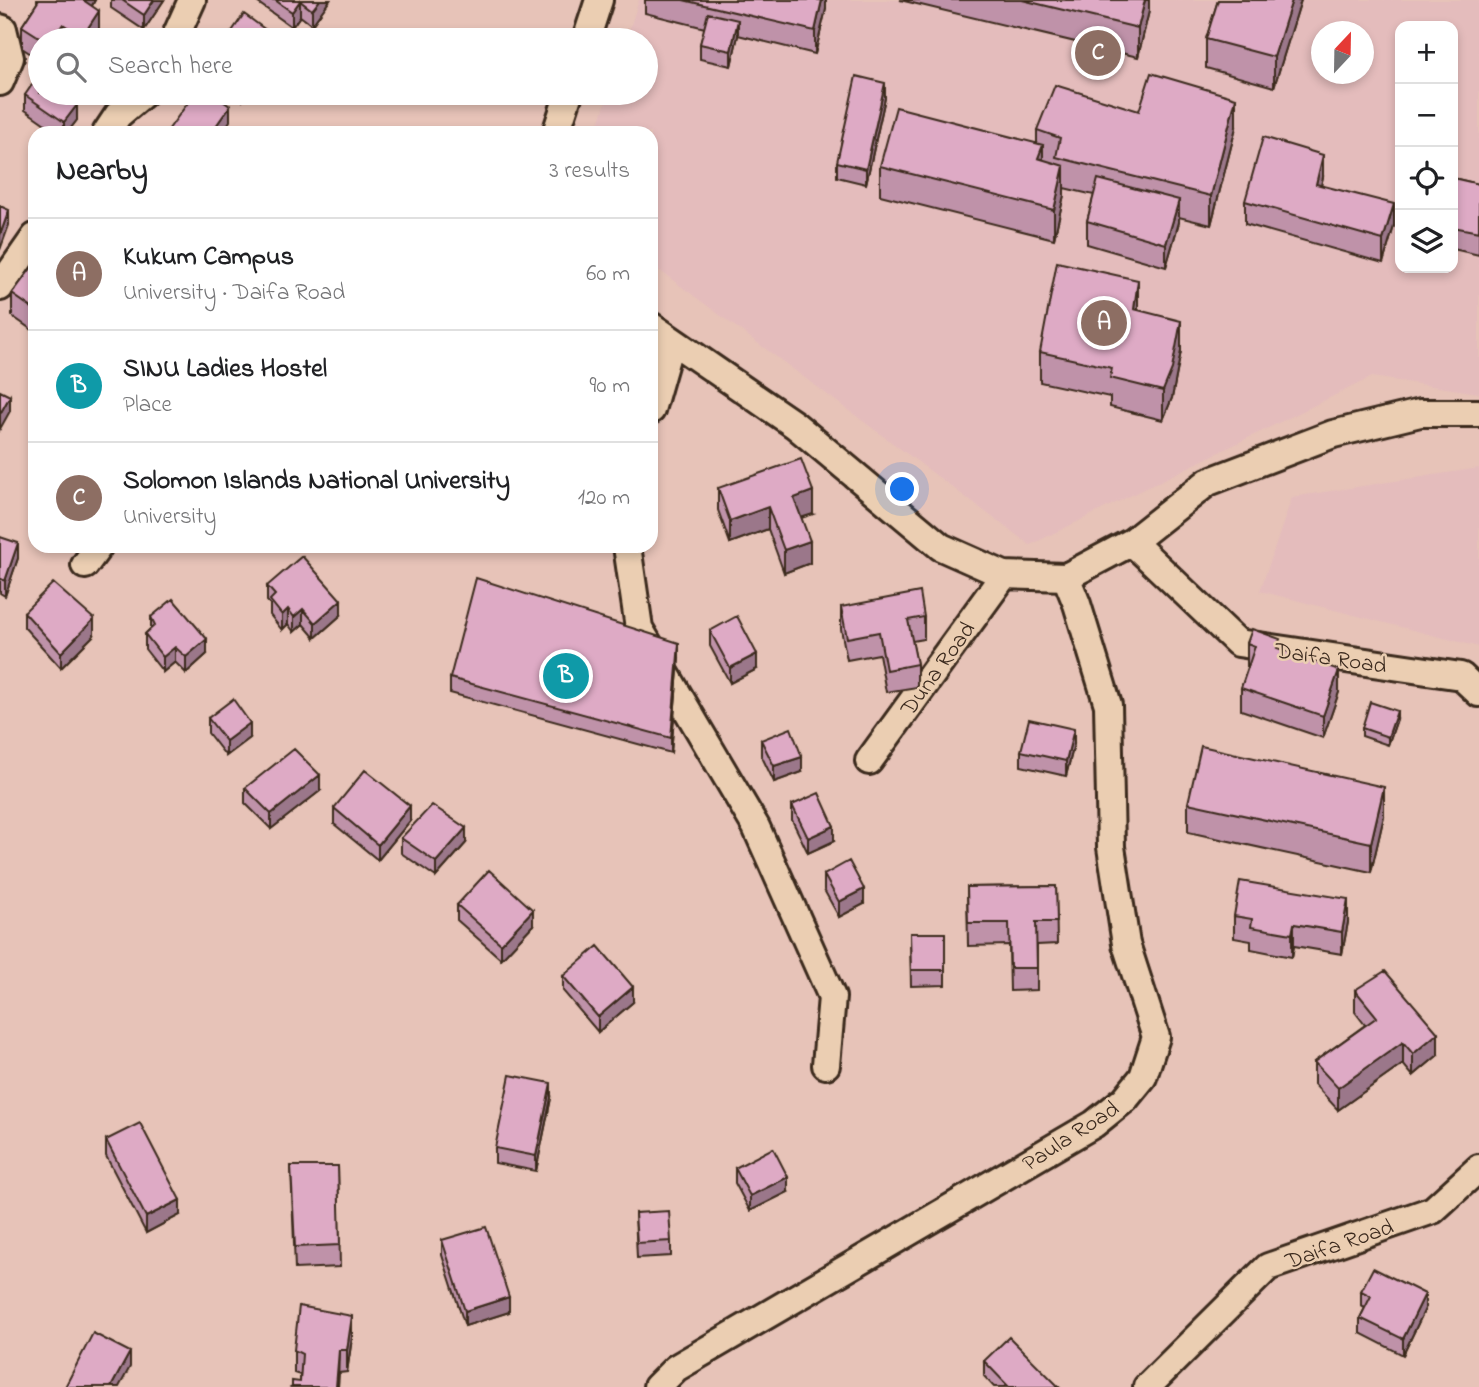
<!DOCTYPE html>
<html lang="en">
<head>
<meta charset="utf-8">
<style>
  body { margin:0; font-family:"Indie Flower",sans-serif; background:#f2f2f2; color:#202124 }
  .controls { position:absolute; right:21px; top:21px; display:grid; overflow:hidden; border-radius:14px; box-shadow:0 4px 10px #0003 }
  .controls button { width:63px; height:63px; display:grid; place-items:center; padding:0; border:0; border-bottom:2px solid #e0e0e0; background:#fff; color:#202124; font:35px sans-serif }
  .compass { position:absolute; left:1311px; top:21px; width:63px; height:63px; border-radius:50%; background:#fff; box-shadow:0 4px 10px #0003; rotate:22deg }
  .you { position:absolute; left:903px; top:490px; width:24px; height:24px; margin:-18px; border:5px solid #fff; border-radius:50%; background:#1a73e8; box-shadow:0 0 0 10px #1a73e833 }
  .badge { display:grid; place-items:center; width:46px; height:46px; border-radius:50%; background:#1f6fb2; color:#fff; font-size:23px; font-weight:700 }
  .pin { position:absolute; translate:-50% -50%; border:4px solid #fff; box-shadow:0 2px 7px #0006 }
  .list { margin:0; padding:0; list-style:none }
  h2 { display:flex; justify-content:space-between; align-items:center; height:91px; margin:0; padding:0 28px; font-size:30px }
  h2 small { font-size:23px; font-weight:400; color:#757577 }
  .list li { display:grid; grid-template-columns:46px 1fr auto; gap:21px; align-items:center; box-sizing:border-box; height:112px; padding:0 28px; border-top:2px solid #e0e0e0 }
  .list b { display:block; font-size:26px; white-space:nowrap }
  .list p { margin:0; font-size:23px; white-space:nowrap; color:#757577 }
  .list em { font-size:23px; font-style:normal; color:#757577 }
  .icon { flex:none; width:38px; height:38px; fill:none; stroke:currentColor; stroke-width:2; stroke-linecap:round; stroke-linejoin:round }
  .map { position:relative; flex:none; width:1479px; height:1387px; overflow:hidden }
  .search { position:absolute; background:#fff; box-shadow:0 4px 10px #0003; left:28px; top:28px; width:630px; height:77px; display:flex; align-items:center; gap:18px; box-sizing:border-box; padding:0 24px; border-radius:38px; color:#757577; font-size:26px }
  .panel { position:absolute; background:#fff; box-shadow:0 4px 10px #0003; left:28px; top:126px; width:630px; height:427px; border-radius:21px }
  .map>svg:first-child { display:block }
</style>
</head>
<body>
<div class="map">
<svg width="1479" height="1387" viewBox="0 0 1479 1387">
  <rect width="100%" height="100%" fill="#e7c3b8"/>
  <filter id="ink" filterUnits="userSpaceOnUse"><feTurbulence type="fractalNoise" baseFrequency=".0143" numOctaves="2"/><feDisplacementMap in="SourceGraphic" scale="14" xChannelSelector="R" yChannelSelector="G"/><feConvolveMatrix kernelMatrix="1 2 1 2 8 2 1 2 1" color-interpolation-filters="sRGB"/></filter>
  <g filter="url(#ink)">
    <!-- built -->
    <path fill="#e4bcbc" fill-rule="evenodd" d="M639,0H1479V393L1372,377L1030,545L651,264V133H596L609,93H646V40H626ZM1400,26H1453V268H1400ZM1322,32H1364V74H1322Z
      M1479,468V647L1260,591L1292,497Z"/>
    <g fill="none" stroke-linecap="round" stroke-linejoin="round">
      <defs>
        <path id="minor" d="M0,28L3,29L10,58L0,82
          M174,40L192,0
          M586,40L599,0
          M106,133L118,115L144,93
          M556,133L569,93
          M0,287L35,237
          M651,326L795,425L941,547L1004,575L1066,577L1132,542L1208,482L1333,434L1420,413H1479
          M651,410L671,340
          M1132,542L1238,643L1461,676L1479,693
          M627,546L639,628L756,827L832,997L826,1065
          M85,565L99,546
          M869,761L1004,575
          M657,1387L676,1368L1094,1124L1125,1099L1143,1077L1156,1037L1126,944L1111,847L1108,705L1077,604L1066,577
          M1147,1387L1268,1267L1433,1210L1479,1168"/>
      </defs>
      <!-- minor casing -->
      <use href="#minor" stroke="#3b2a1e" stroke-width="32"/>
      <!-- minor -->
      <use href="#minor" stroke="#ebceb2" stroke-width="26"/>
    </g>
    <!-- wall -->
    <path fill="#bf92a9" stroke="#3b2a1e" stroke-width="2" d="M37,0H95L92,6L99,33L94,40H40V60L22,48V26L37,3Z
      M111,0H164L144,30L111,8Z
      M254,0H330L312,25L300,16L292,27Z
      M645,0H826V9L815,54L738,35L731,66L700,59V44L705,28L645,13Z
      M900,0H1149V11L1138,57Z
      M1218,0H1301L1274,87L1206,68V39Z
      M40,93H79L73,101L77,120L67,133H58L25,110V95Z
      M234,93H249L243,100Z
      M885,98L866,184L837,177V162Z
      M1236,127L1211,225L1179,217V222L1166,267L1087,244V221L1094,195L1064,188V195L1054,239L880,195V166L1037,143V130Z
      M1323,177L1321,185L1394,226L1383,263L1245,224V201Z
      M1453,178L1479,184V255L1453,249Z
      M35,263V332L12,316V294Z
      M1138,310L1181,351L1172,398L1163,420L1110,407V397L1040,382V352Z
      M718,488L813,514L801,518L810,563L784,573L768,529L730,543L718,510Z
      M0,537L18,558L5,596L0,593Z
      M267,586L341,615L315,638L303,624L294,632L288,624L282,630L270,615V604L267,601Z
      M841,607L924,617V639L912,641L917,664V687L886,692L879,654L847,660L841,629Z
      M24,612L94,635L61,668L24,627Z
      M151,617L207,654L186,673L175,662L163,672L145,649V634L151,628Z
      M710,631L757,669L730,683L710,646Z
      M1247,643L1280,650L1339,692L1323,738L1241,710V688L1249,666H1247Z
      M679,658L671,753L450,693V678Z
      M208,718L250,738L226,756L208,733Z
      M1397,719L1388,745L1362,736V728Z
      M761,740L802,772L774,782L761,755Z
      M1074,744L1066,776L1021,766V751Z
      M245,788L320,791L271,829L245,803Z
      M1188,803L1384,816L1371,872L1188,832Z
      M792,805L834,841L808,853L792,820Z
      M334,808L410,821L378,860L334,824Z
      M401,838L466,843L436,877L401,853Z
      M824,875L864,904L839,917L824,890Z
      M1056,886L1057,944L1037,945V990L1010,991L1009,945L968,946L967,887Z
      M457,905L533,925L501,959L457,920Z
      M1234,916L1348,922L1342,954L1294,946L1292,957L1251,949V941L1234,938Z
      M910,933H945V985L911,986Z
      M563,976L633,1002L598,1032L563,991Z
      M1355,990L1438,1055L1413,1076L1403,1064L1338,1110L1314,1084V1062L1365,1025L1355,1012Z
      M551,1098L536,1171L495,1163V1148Z
      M106,1140L180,1215L146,1233L106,1156Z
      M291,1166H338L340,1267L295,1269Z
      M735,1168L788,1192L750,1211L735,1183Z
      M635,1213L671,1241V1256L637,1258Z
      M442,1240L509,1312L465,1326L442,1255Z
      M1361,1291L1425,1309L1403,1355L1360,1333V1318L1365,1308L1361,1306Z
      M352,1338L347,1372L339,1373L338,1387H292L300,1382V1375L294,1373V1350Z
      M984,1361L1059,1387H994L984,1376Z"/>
    <!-- shaded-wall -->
    <path fill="#9b778a" stroke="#3b2a1e" stroke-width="2" d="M83,0H95L82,23Z
      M154,0H164L144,30V15Z
      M320,0H330L312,25V10Z
      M822,0H826V9L815,54V31Z
      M1145,0H1149V11L1138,57V28Z
      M1292,0H1301L1274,87V57Z
      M300,1V16L292,27V12Z
      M99,11V33L94,40H82V37Z
      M738,20V36L731,66V51Z
      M63,24V40H51Z
      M885,83V98L866,184V169Z
      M68,93H79L66,111V96Z
      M243,93H249L243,100Z
      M1236,98V127L1211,225V196Z
      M77,105V120L67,133H64V122Z
      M230,106V121L222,133H211Z
      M1043,145V174L1038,158Z
      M1323,155V177L1316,206V184Z
      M1064,166V195L1054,239V210Z
      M1179,200V222L1166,267V244Z
      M1394,204V226L1383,263V240Z
      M9,210V225L0,250V235Z
      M1138,280V309L1134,338V309Z
      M1181,321V351L1172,398L1163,420V391Z
      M10,396V411L0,429V414Z
      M813,491V514L794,520V498Z
      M768,507V529L730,543V521Z
      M810,541V563L784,573V550Z
      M18,543V558L5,596V581Z
      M341,600V615L315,638V623Z
      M288,609V624L282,630V615Z
      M303,609V624L294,632V617Z
      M94,619V635L61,668V653Z
      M207,639V654L186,673V657Z
      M679,643V658L671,753V738Z
      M175,647V662L163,672V657Z
      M757,654V669L730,683V668Z
      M1339,670V692L1323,738V716Z
      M1397,711V719L1388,745V737Z
      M250,723V738L226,756V741Z
      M1074,729V744L1066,776V761Z
      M802,757V772L774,782V766Z
      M320,775V791L271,829V814Z
      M1384,787V816L1371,872V843Z
      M410,806V821L378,860V845Z
      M834,826V841L808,853V838Z
      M466,828V843L436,877V862Z
      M864,889V904L839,917V902Z
      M1348,899V922L1342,954V932Z
      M533,910V925L501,959V944Z
      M1294,924V946L1292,957V934Z
      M633,987V1002L598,1032V1017Z
      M1438,1033V1055L1413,1076V1054Z
      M1403,1042V1064L1338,1110V1088Z
      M551,1083V1098L536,1171V1156Z
      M788,1177V1192L750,1211V1196Z
      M180,1200V1215L146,1233V1217Z
      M1425,1294V1309L1403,1355V1339Z
      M509,1297V1312L465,1326V1311Z
      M352,1316V1338L347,1372V1350Z
      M339,1350L338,1387H336Z
      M130,1352V1367L119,1387H111Z"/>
    <!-- building -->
    <path fill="#deaac5" stroke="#3b2a1e" stroke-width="2" d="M39,0H83L99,11L82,37L63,24L51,40H44L22,26Z
      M122,0H154L144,15Z
      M275,0H320L312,10L300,1L292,12Z
      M683,0H822L815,31Z
      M1022,0H1145L1138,28Z
      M1218,0H1292L1274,57L1206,39Z
      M708,13L738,20L731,51L700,44Z
      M244,14L277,38L275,40H226Z
      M40,73V93H68L66,96L77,105L64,122L25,95Z
      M1151,73L1236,98L1211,196L1056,157L1060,138L1037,130L1055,85L1139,111Z
      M856,76L885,83L866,169L837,162Z
      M195,93H211L230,106L211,133H166Z
      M896,107L1043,145L1038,158L1064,166L1054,210L880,166Z
      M1263,137L1323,155L1316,184L1394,204L1383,240L1245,201Z
      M1453,178L1479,184V232L1453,227Z
      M1098,179L1179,200L1166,244L1087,221Z
      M0,206L9,210L0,235Z
      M1057,262L1138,280L1134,309L1181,321L1172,369L1163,391L1110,378L1112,368L1040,352Z
      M35,263V310L12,294Z
      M0,391L10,396L0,414Z
      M801,459L813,491L794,498L810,541L784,550L768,507L730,521L718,488Z
      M0,537L18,543L5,581L0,578Z
      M302,556L341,600L315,623L303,609L294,617L288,609L282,615L270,600L275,595L267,586Z
      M476,578L679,643L671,738L450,678Z
      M53,583L94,619L61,653L24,612Z
      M920,592L924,617L908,620L917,664L886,670L879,632L847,638L841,607Z
      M173,599L207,639L186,657L175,647L163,657L145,634L155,625L151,617Z
      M737,616L757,654L730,668L710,631Z
      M1252,629L1280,639L1277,648L1339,670L1323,716L1241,688L1255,646L1247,643Z
      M233,699L250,723L226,741L208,718Z
      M1370,702L1397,711L1388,737L1362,728Z
      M1029,719L1074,729L1066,761L1021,751Z
      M791,728L802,757L774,766L761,740Z
      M1201,746L1384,787L1371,843L1188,803Z
      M294,749L320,775L271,814L245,788Z
      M365,770L410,806L378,845L334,808Z
      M819,793L834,826L808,838L792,805Z
      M432,805L466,828L436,862L401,838Z
      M849,861L864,889L839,902L824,875Z
      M489,870L533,910L501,944L457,905Z
      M1240,881L1348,899L1342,932L1294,924L1292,934L1251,927L1252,919L1234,916Z
      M1056,886L1057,922H1036L1037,968H1010L1009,923H968L967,887Z
      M910,933H945V970H911Z
      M598,946L633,987L598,1017L563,976Z
      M1385,971L1438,1033L1413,1054L1403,1042L1338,1088L1314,1062L1377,1017L1355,990Z
      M510,1075L551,1083L536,1156L495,1148Z
      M140,1123L180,1200L146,1217L106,1140Z
      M773,1148L788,1177L750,1196L735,1168Z
      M291,1166H338L340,1245L295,1247Z
      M669,1211L671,1241L637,1243L635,1213Z
      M486,1227L509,1297L465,1311L442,1240Z
      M1373,1268L1425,1294L1403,1339L1360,1318L1371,1296L1361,1291Z
      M299,1306L352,1316L347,1350H339L336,1387H292V1381L300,1382L302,1354L294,1350Z
      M93,1333L130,1352L111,1387H65Z
      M1009,1337L1059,1387H1009L984,1361Z"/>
  </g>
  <g text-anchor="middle" stroke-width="5" stroke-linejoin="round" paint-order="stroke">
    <!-- street labels -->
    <g font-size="23" fill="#3b2a1e" stroke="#ebceb2">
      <text transform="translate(1331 657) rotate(8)" y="8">Daifa Road</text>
      <text transform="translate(937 668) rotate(-54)" y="8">Duna Road</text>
      <text transform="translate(1070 1135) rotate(-33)" y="8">Paula Road</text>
      <text transform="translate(1339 1243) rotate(-19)" y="8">Daifa Road</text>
    </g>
  </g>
</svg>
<div class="controls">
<button>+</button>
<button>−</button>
<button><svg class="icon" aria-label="locate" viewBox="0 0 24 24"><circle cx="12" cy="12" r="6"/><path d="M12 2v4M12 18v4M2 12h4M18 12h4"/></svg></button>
<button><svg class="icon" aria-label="layers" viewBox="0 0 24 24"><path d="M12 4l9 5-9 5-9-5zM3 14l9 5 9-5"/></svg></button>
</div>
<svg class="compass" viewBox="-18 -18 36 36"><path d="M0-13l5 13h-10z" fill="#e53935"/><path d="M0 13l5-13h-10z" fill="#757577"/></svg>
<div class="you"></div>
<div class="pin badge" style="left:1104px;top:323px;background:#8d6e63">A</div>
<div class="pin badge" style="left:566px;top:676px;background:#0f9aa8">B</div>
<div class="pin badge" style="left:1098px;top:53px;background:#8d6e63">C</div>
<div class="search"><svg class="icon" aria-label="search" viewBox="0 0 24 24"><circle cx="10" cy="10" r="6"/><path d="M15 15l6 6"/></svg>Search here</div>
<section class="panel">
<h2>Nearby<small>3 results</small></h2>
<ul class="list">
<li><span class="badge" style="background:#8d6e63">A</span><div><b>Kukum Campus</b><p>University · Daifa Road</p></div><em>60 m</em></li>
<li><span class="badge" style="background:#0f9aa8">B</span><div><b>SINU Ladies Hostel</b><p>Place</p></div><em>90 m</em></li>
<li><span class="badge" style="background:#8d6e63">C</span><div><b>Solomon Islands National University</b><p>University</p></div><em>120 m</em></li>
</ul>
</section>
</div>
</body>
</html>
